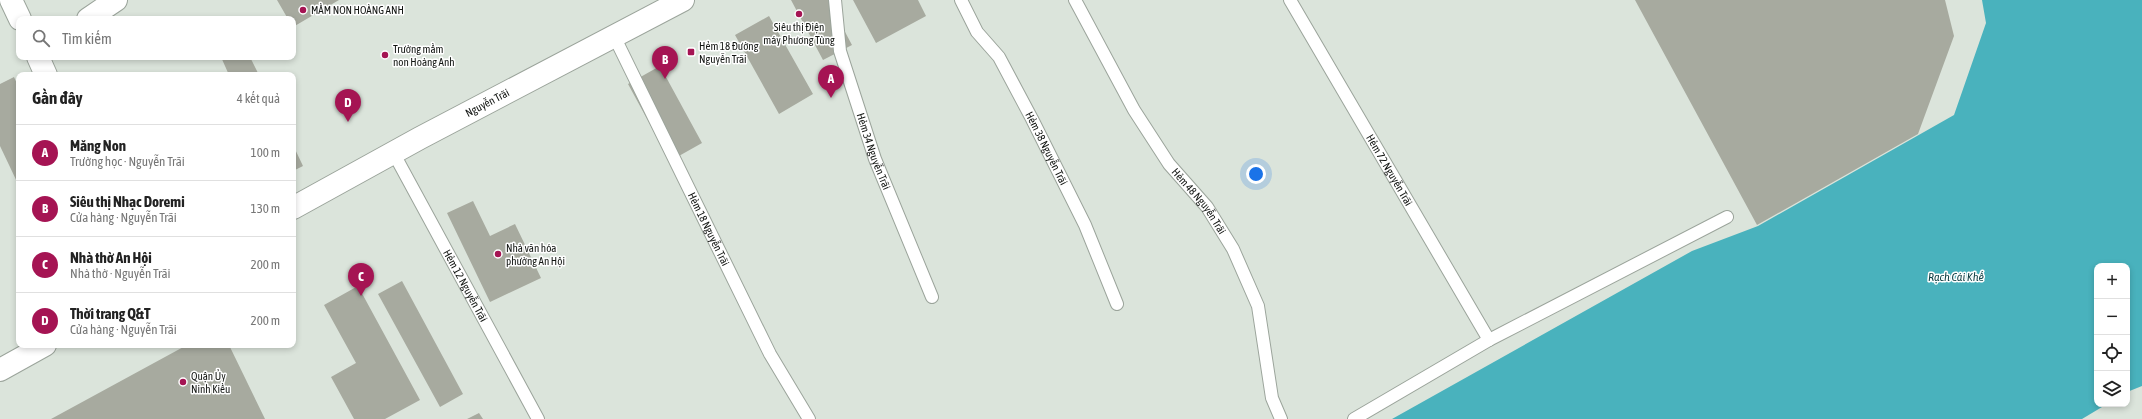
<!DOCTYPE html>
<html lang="vi">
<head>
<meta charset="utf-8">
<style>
  body { margin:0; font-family:"Asap Condensed",sans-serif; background:#f6f6f6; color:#222 }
  .controls { position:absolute; right:12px; bottom:12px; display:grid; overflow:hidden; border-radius:8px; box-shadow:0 2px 6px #0003 }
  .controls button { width:36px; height:36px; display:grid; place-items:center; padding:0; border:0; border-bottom:1px solid #e0e0e0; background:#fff; color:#222; font:20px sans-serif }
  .you { position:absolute; left:1256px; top:174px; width:14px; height:14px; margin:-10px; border:3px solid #fff; border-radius:50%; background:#1a73e8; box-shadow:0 0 0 6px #1a73e833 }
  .badge { display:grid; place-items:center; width:26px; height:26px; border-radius:50%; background:#a51453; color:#fff; font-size:13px; font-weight:700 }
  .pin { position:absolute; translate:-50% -33px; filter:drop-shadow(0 1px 2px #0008) }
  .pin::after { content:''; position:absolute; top:21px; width:14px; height:12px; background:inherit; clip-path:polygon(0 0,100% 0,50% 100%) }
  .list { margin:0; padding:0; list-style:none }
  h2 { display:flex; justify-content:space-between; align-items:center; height:52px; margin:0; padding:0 16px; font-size:17px }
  h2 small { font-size:13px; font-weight:400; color:#767676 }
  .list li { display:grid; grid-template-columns:26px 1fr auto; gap:12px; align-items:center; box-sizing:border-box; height:56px; padding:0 16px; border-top:1px solid #e0e0e0 }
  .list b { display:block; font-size:15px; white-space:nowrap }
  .list p { margin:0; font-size:13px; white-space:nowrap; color:#767676 }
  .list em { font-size:13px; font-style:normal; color:#767676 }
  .icon { flex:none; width:22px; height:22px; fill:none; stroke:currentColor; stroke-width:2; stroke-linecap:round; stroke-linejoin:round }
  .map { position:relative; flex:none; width:2142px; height:419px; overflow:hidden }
  .search { position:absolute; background:#fff; box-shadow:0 2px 6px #0003; left:16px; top:16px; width:280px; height:44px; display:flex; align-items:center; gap:10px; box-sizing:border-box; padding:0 14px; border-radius:8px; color:#767676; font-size:15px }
  .panel { position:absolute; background:#fff; box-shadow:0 2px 6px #0003; left:16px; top:72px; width:280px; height:276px; border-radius:8px }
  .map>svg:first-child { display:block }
</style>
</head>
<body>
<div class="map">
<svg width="2142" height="419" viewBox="0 0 2142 419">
  <rect width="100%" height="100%" fill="#dbe4db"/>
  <!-- water -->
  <path fill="#49b2bd" d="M1982,0H2142V386L2127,392V266H2097V404H2107L2082,419H1392L1692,251L1758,226L1954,115L1986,23Z"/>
  <!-- building -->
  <path fill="#a7aa9f" d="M277,0H339L293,27V19H288Z
    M791,0H828L852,45L823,60Z
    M853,0H918L926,16L876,43Z
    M1635,0H1945L1954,36L1918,134L1757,225Z
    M769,16L813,94L779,114L735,35Z
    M221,57H250L259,75H229Z
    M660,66L702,143L670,161L628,84Z
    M14,77L19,88V186L0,146V84Z
    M293,145L303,166L293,171Z
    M473,201L490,236L515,224L541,278L490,302L447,213Z
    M402,281L463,394L440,407L378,294Z
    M358,286L420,400L385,419H354L331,377L356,363L324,305Z
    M187,345H229L265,419H51Z
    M479,413L483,419H467Z"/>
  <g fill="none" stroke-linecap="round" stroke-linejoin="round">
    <defs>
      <g id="lane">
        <path id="s1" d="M835,0L840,51L875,159L932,297"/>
        <path id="s2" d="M961,0L977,32L999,57L1032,119L1085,225L1117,304"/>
        <path id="s3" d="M1075,0L1134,110L1169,164L1207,207L1233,249L1258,306L1272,398L1281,419"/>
        <path id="s4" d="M1290,0L1489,340"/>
        <path id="s5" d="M614,36L770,354L809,419"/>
        <path id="s6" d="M393,152L538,419"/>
        <path d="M1354,419L1489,340L1727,217"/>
      </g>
      <path id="street" d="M11,0L20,19
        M88,19L116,0
        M38,57L46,75"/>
      <g id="primary">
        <path id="s7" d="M293,208L420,138L683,0"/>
        <path d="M0,370L45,345"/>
      </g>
    </defs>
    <!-- lane casing -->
    <use href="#lane" stroke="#9ba49b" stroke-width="14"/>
    <!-- street casing -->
    <use href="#street" stroke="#9ba49b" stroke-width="24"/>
    <!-- primary casing -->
    <use href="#primary" stroke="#9ba49b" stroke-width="24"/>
    <!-- lane -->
    <use href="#lane" stroke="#fff" stroke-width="12"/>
    <!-- street -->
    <use href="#street" stroke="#fff" stroke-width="22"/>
    <!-- primary -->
    <use href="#primary" stroke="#fff" stroke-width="22"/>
  </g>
  <!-- markers -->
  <g fill="#a51453" stroke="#fff" stroke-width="1.5">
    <circle cx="303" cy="10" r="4"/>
    <circle cx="799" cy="14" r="4"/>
    <rect x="687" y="48" width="8" height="8" rx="2"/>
    <circle cx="385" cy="55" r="4"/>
    <circle cx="498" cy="254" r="4"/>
    <circle cx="183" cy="382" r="4"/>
  </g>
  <g text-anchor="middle" stroke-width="3" stroke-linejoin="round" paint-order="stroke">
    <!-- poi labels -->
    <g font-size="11" fill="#121512" stroke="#fff" text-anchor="start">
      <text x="311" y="14">MẦM NON HOÀNG ANH</text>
      <text x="799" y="31" text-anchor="middle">Siêu thị Điện<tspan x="799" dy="13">máy Phương Tùng</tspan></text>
      <text x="699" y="50">Hẻm 18 Đường<tspan x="699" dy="13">Nguyễn Trãi</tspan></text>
      <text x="393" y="53">Trường mầm<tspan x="393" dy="13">non Hoàng Anh</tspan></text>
      <text x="506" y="252">Nhà văn hóa<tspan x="506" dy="13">phường An Hội</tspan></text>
      <text x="191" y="380">Quận Ủy<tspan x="191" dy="13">Ninh Kiều</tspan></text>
    </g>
    <!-- street labels -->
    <g font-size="11" fill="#121512" stroke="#fff">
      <text dy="4" stroke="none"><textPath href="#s7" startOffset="221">Nguyễn Trãi</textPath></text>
      <text dy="4" stroke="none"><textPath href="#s2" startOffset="172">Hẻm 38 Nguyễn Trãi</textPath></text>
      <text dy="4" stroke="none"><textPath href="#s1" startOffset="157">Hẻm 34 Nguyễn Trãi</textPath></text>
      <text dy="4" stroke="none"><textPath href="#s4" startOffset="197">Hẻm 72 Nguyễn Trãi</textPath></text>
      <text dy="4" stroke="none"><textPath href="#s3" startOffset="237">Hẻm 48 Nguyễn Trãi</textPath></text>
      <text dy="4" stroke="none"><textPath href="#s5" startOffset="215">Hẻm 18 Nguyễn Trãi</textPath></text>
      <text dy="4" stroke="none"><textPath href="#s6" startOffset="152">Hẻm 12 Nguyễn Trãi</textPath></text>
    </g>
    <!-- water labels -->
    <g font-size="12" font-style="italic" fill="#0d3e43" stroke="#fff">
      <text x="1956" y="281">Rạch Cái Khế</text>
    </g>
  </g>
</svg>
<div class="controls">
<button>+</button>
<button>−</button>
<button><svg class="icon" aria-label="locate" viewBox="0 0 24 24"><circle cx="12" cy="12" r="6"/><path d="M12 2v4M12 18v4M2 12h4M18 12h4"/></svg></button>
<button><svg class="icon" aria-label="layers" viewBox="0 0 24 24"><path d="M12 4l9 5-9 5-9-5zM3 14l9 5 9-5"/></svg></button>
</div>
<div class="you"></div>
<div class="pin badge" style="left:831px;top:98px">A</div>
<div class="pin badge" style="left:665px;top:79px">B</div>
<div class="pin badge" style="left:361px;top:296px">C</div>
<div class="pin badge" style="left:348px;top:122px">D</div>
<div class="search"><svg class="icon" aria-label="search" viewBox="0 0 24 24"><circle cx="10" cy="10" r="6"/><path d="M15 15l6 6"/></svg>Tìm kiếm</div>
<section class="panel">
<h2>Gần đây<small>4 kết quả</small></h2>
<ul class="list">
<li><span class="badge">A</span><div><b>Măng Non</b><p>Trường học · Nguyễn Trãi</p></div><em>100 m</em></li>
<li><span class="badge">B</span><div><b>Siêu thị Nhạc Doremi</b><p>Cửa hàng · Nguyễn Trãi</p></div><em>130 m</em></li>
<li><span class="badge">C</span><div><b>Nhà thờ An Hội</b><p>Nhà thờ · Nguyễn Trãi</p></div><em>200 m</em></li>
<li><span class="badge">D</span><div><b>Thời trang Q&amp;T</b><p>Cửa hàng · Nguyễn Trãi</p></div><em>200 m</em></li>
</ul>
</section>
</div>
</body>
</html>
